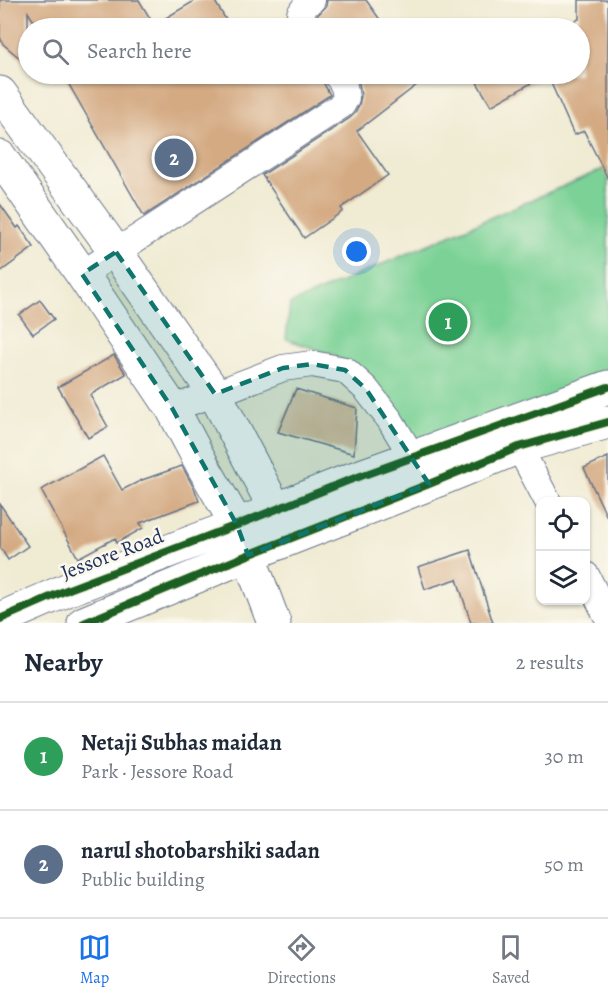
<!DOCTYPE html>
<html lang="en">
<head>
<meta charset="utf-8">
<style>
  body { margin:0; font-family:Alegreya,serif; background:#f6f6f7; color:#1f2937 }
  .controls { position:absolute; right:18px; bottom:18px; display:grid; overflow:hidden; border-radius:12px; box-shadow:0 2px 4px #0004 }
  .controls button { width:54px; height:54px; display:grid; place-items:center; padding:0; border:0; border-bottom:2px solid #e0e1e3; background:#fff; color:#1f2937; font:30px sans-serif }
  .you { position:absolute; left:357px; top:252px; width:21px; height:21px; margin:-15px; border:4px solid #fff; border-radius:50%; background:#1a73e8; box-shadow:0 0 0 9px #1a73e833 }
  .badge { display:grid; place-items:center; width:39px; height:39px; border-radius:50%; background:#1a73e8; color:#fff; font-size:20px; font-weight:700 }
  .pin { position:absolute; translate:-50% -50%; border:3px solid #fff; box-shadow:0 2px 6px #0006 }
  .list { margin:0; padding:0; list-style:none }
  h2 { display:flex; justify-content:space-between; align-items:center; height:78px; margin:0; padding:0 24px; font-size:26px }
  h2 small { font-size:20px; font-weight:400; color:#747a83 }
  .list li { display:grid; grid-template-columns:39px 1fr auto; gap:18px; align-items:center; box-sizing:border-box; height:108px; padding:0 24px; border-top:2px solid #e0e1e3 }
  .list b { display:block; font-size:22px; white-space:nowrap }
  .list p { margin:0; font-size:20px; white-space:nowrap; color:#747a83 }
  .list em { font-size:20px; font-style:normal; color:#747a83 }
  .icon { flex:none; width:33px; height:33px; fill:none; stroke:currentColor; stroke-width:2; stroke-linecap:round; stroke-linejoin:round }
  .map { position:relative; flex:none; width:608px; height:623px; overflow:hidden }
  .search { position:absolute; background:#fff; box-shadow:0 2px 4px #0004; left:18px; right:18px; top:18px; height:66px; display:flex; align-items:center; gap:15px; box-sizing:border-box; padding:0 21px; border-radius:33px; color:#747a83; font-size:22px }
  .sheet { height:294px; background:#fff }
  nav { display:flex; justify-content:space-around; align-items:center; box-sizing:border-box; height:84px; border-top:2px solid #e0e1e3; background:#fff; font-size:16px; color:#747a83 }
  nav a { display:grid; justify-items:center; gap:3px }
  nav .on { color:#1a73e8 }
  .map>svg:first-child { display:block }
</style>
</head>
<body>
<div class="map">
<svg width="608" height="623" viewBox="0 0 608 623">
  <rect width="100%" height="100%" fill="#fbf7ec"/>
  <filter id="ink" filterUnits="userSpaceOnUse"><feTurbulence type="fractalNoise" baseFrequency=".0167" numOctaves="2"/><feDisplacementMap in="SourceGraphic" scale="12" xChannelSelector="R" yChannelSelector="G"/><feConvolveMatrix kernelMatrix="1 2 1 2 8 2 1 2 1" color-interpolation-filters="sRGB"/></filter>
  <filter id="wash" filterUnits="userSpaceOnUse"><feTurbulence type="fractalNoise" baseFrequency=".008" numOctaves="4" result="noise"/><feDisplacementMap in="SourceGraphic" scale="24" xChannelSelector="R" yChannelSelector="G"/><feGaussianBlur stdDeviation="1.35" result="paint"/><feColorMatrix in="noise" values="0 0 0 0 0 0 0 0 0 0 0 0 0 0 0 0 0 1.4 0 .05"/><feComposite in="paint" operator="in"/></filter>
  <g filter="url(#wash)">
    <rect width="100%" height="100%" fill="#f0ebd3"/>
    <!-- green -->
    <path fill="#7cd296" stroke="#4c807a" stroke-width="1.5" d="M608,167V380L414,447L390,397L361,371L330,354L286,339L290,304Z"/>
    <g id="blocks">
      <!-- building -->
      <path fill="#d4aa83" d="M0,0H139L154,25L196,0H214L231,28H38L28,12V65L3,44L0,37Z
        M327,0H366L386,28H321L316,17L326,6Z
        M579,0H608V179L584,131L574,135L547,74L491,106L472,74H579V28H573L570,23L579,19Z
        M63,74H321L323,82L330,95L144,216Z
        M354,74H431L357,131L388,175L341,208L343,211L304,238L262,175L350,118L355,113L359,105L361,96L359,83Z
        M0,204L17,228L19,226L34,247L0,272Z
        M40,300L54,319L33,334L19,315Z
        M114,355L126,374L90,395L108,427L88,438L58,387Z
        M296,389L357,408L354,454L278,432Z
        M103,456L122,490L142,480L182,466L195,490L199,501L140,523L143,528L117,543L115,538L78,558L41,490Z
        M608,457V519L584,468Z
        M0,504L28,546L8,560L0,547Z
        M470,550L493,623H471L457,579L425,589L418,567Z"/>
    </g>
  </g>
  <g filter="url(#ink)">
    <use href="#blocks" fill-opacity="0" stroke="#667187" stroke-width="1.5"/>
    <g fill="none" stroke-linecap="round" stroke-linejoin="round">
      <defs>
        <path id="minor" d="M304,28L300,14L306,5L312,0
          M82,274L342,105L346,98L344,86L336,74
          M172,408L215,394L283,368L312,364L345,370L366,389L390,420L421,471
          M519,447L548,502
          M586,575L608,618"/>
        <path id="primary" d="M0,93L116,252L215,394L289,535
          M0,157L82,274L172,408L204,468L237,525L274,623"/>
        <path id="trunk" d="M0,619L69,589L237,525L347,481L608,387
          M84,623L248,555L429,484L519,447L608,422"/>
      </defs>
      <!-- minor casing -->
      <use href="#minor" stroke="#667187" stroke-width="28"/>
      <!-- primary casing -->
      <use href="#primary" stroke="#667187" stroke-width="35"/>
      <!-- trunk casing -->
      <use href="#trunk" stroke="#667187" stroke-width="35"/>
      <!-- minor -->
      <use href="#minor" stroke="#fff" stroke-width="26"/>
      <!-- primary -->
      <use href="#primary" stroke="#fff" stroke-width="33"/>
      <!-- trunk -->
      <use href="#trunk" stroke="#fff" stroke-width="33"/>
      <defs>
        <path id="cycleway" d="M0,619L69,589L237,525L347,481L608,387
          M84,623L248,555L429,484L519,447L608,422"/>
      </defs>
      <!-- cycleway casing -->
      <use href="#cycleway" stroke="#fbf7ec" stroke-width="11"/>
      <!-- cycleway -->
      <use href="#cycleway" stroke="#1b5e20" stroke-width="8"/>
    </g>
  </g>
  <!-- marked area -->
  <path fill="#0f766e" fill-opacity="0.2" stroke="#0f766e" stroke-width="4.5" stroke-dasharray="12 8" stroke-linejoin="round" d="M116,252L215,394L283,368L312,364L345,370L366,389L429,484L248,555L237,525L172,408L82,274Z"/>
  <g text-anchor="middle" stroke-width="5" stroke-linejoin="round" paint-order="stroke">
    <!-- street labels -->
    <g font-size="21" fill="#1b2f5e" stroke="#fbf7ec">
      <text transform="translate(112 554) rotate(-21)" y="7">Jessore Road</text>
    </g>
  </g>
</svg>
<div class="controls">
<button><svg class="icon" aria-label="locate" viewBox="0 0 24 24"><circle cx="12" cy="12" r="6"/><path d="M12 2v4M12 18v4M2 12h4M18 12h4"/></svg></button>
<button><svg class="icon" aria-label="layers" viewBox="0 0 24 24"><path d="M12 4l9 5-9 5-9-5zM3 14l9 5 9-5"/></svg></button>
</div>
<div class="you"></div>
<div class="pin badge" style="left:448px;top:322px;background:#2e9e5b">1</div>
<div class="pin badge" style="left:174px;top:158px;background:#5c6f8a">2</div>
<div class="search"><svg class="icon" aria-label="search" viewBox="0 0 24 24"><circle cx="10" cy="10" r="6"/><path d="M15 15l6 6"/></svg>Search here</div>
</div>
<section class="sheet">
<h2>Nearby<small>2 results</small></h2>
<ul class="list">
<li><span class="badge" style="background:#2e9e5b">1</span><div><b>Netaji Subhas maidan</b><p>Park · Jessore Road</p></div><em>30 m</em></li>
<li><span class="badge" style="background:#5c6f8a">2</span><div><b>narul shotobarshiki sadan</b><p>Public building</p></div><em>50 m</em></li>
</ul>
</section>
<nav>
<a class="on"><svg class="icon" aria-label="map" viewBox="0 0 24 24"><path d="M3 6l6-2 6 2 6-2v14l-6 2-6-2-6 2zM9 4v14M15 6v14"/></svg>Map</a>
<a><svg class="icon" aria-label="directions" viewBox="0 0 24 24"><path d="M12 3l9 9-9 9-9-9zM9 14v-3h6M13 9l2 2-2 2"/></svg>Directions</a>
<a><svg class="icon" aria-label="saved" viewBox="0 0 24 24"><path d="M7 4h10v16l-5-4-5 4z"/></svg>Saved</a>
</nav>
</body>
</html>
